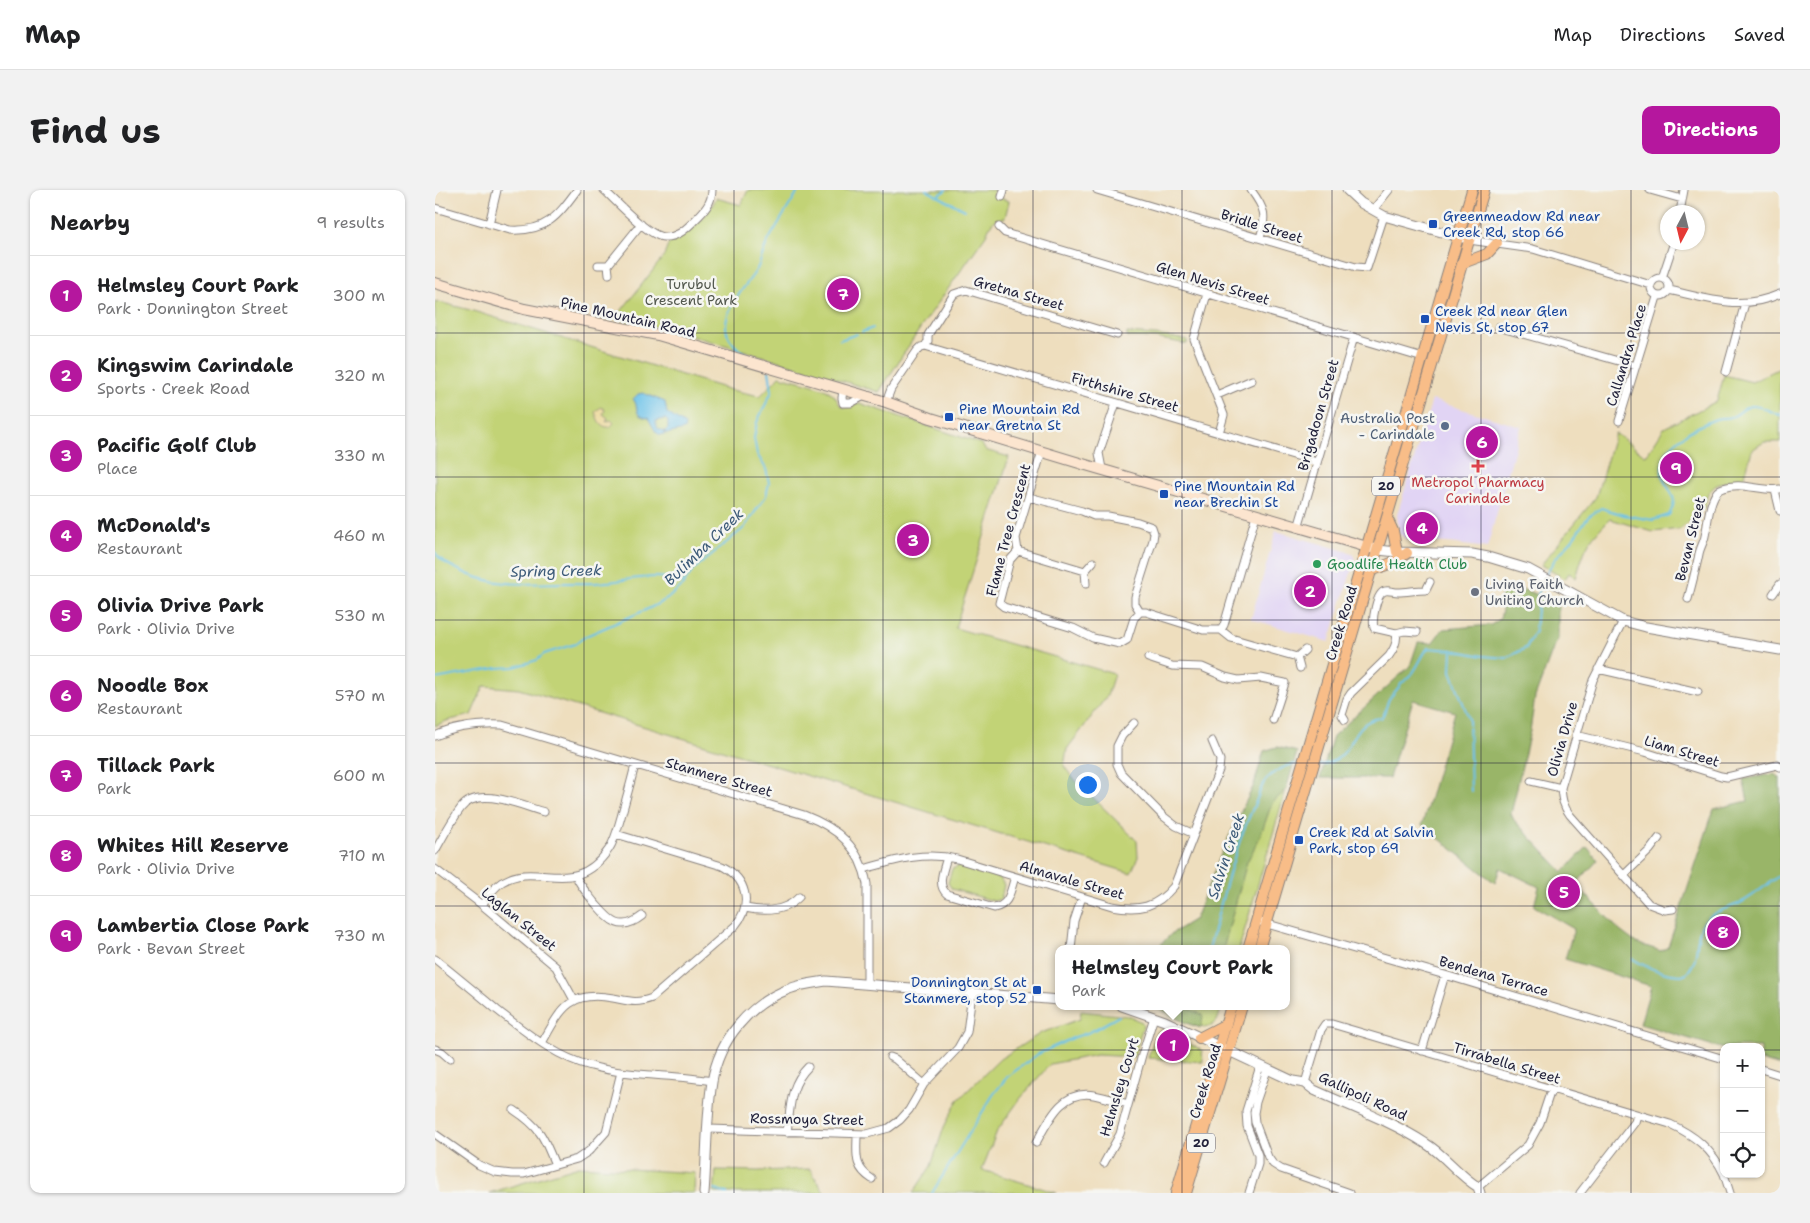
<!DOCTYPE html>
<html lang="en">
<head>
<meta charset="utf-8">
<style>
  body { margin:0; font-family:"Shantell Sans",sans-serif; background:#f2f2f2; color:#202124 }
  .controls { position:absolute; right:15px; bottom:15px; display:grid; overflow:hidden; border-radius:10px; box-shadow:0 1px 4px #0004 }
  .controls button { width:45px; height:45px; display:grid; place-items:center; padding:0; border:0; border-bottom:1px solid #e0e0e0; background:#fff; color:#202124; font:25px sans-serif }
  .compass { position:absolute; left:1225px; top:15px; width:45px; height:45px; border-radius:50%; background:#fff; box-shadow:0 1px 4px #0004; rotate:187deg }
  .you { position:absolute; left:652px; top:594px; width:18px; height:18px; margin:-12px; border:4px solid #fff; border-radius:50%; background:#1a73e8; box-shadow:0 0 0 8px #1a73e833 }
  .badge { display:grid; place-items:center; width:32px; height:32px; border-radius:50%; background:#b5179e; color:#fff; font-size:16px; font-weight:700 }
  .pin { position:absolute; translate:-50% -50%; border:2px solid #fff; box-shadow:0 1px 5px #0006 }
  .popup { position:absolute; left:620px; top:755px; width:235px; height:65px; box-sizing:border-box; display:grid; place-content:center; border-radius:10px; background:#fff; filter:drop-shadow(0 1px 4px #0005); font-size:16px; white-space:nowrap; color:#757577 }
  .popup b { font-size:19px; color:#202124 }
  .popup::after { content:''; position:absolute; left:50%; top:100%; margin-left:-10px; border:10px solid transparent; border-top-color:#fff }
  .list { margin:0; padding:0; list-style:none }
  h2 { display:flex; justify-content:space-between; align-items:center; height:65px; margin:0; padding:0 20px; font-size:21px }
  h2 small { font-size:16px; font-weight:400; color:#757577 }
  .list li { display:grid; grid-template-columns:32px 1fr auto; gap:15px; align-items:center; box-sizing:border-box; height:80px; padding:0 20px; border-top:1px solid #e0e0e0 }
  .list b { display:block; font-size:19px; white-space:nowrap }
  .list p { margin:0; font-size:16px; white-space:nowrap; color:#757577 }
  .list em { font-size:16px; font-style:normal; color:#757577 }
  .icon { flex:none; width:28px; height:28px; fill:none; stroke:currentColor; stroke-width:2; stroke-linecap:round; stroke-linejoin:round }
  .map { position:relative; flex:none; width:1345px; height:1003px; overflow:hidden; border-radius:10px }
  header { display:flex; align-items:center; gap:30px; box-sizing:border-box; height:70px; padding:0 25px; background:#fff; border-bottom:1px solid #e0e0e0 }
  header strong { font-size:24px }
  nav { display:flex; gap:28px; margin-inline-start:auto; font-size:18px }
  .intro { display:flex; align-items:center; justify-content:space-between; box-sizing:border-box; height:120px; padding:0 30px }
  h1 { margin:0; font-size:35px }
  .button { padding:12px 22px; border-radius:10px; background:#b5179e; color:#fff; font-size:18px; font-weight:700 }
  main { display:flex; gap:30px; padding:0 30px }
  aside { flex:1; background:#fff; border-radius:10px; box-shadow:0 1px 4px #0004 }
  .map>svg:first-child { display:block }
</style>
</head>
<body>
<header>
<strong>Map</strong>
<nav><a>Map</a><a>Directions</a><a>Saved</a></nav>
</header>
<div class="intro"><h1>Find us</h1><a class="button">Directions</a></div>
<main>
<aside>
<h2>Nearby<small>9 results</small></h2>
<ul class="list">
<li><span class="badge">1</span><div><b>Helmsley Court Park</b><p>Park · Donnington Street</p></div><em>300 m</em></li>
<li><span class="badge">2</span><div><b>Kingswim Carindale</b><p>Sports · Creek Road</p></div><em>320 m</em></li>
<li><span class="badge">3</span><div><b>Pacific Golf Club</b><p>Place</p></div><em>330 m</em></li>
<li><span class="badge">4</span><div><b>McDonald's</b><p>Restaurant</p></div><em>460 m</em></li>
<li><span class="badge">5</span><div><b>Olivia Drive Park</b><p>Park · Olivia Drive</p></div><em>530 m</em></li>
<li><span class="badge">6</span><div><b>Noodle Box</b><p>Restaurant</p></div><em>570 m</em></li>
<li><span class="badge">7</span><div><b>Tillack Park</b><p>Park</p></div><em>600 m</em></li>
<li><span class="badge">8</span><div><b>Whites Hill Reserve</b><p>Park · Olivia Drive</p></div><em>710 m</em></li>
<li><span class="badge">9</span><div><b>Lambertia Close Park</b><p>Park · Bevan Street</p></div><em>730 m</em></li>
</ul>
</aside>
<div class="map">
<svg width="1345" height="1003" viewBox="0 0 1345 1003">
  <rect width="100%" height="100%" fill="#f6f6f2"/>
  <filter id="ink" filterUnits="userSpaceOnUse"><feTurbulence type="fractalNoise" baseFrequency=".02" numOctaves="2"/><feDisplacementMap in="SourceGraphic" scale="10" xChannelSelector="R" yChannelSelector="G"/><feConvolveMatrix kernelMatrix="1 2 1 2 8 2 1 2 1" color-interpolation-filters="sRGB"/></filter>
  <filter id="wash" filterUnits="userSpaceOnUse"><feTurbulence type="fractalNoise" baseFrequency=".0096" numOctaves="4" result="noise"/><feDisplacementMap in="SourceGraphic" scale="20" xChannelSelector="R" yChannelSelector="G"/><feGaussianBlur stdDeviation="1.12" result="paint"/><feColorMatrix in="noise" values="0 0 0 0 0 0 0 0 0 0 0 0 0 0 0 0 0 1.4 0 .05"/><feComposite in="paint" operator="in"/></filter>
  <g filter="url(#wash)">
    <rect width="100%" height="100%" fill="#eedebe"/>
    <!-- built -->
    <path fill="#e1d4f4" d="M997,210L1086,237L1052,358L1014,353L976,351L964,344L962,325Z
      M841,341L917,363L918,365L920,370L894,452L816,429Z"/>
    <!-- green -->
    <path fill="#c2d376" stroke="#727a58" d="M313,0H559L558,6L574,11L570,28C558,28 555,35 551,45L484,140L444,202C357,176 270,145 180,129L229,66L235,50C252,47 275,24 281,8L306,15Z
      M0,111L35,120L296,200L325,206L345,186C361,191 381,194 395,202C402,206 402,214 408,217C413,219 419,215 424,213L547,254L550,260L574,267L520,438L679,484L672,506L632,559L629,576L637,587L702,651L703,667L696,683L84,499L49,496L36,525L11,531L0,536Z
      M692,143L721,145L752,150V154L720,148L692,147Z
      M1345,178V252H1329L1317,260L1308,292L1299,290L1289,292L1280,296L1273,303L1269,318L1246,339L1218,342L1175,329C1152,351 1150,357 1141,388L1134,383L1130,389L1106,375L1161,307L1180,243L1211,266L1229,238L1282,211L1289,185L1317,192Z
      M842,557L862,562L804,759H721L736,744L760,729L789,657L819,595L829,561Z
      M524,676L565,688L569,695L566,709L559,711L517,699L513,693L517,679Z
      M719,816H787C785,821 784,827 782,831C768,850 734,822 719,816Z
      M646,821L693,826L707,832L708,836L699,867L662,865L615,874L585,909L562,941L547,980L622,1003H478L496,976L509,937L523,910L565,869L606,843L645,829Z
      M726,840L767,860L768,872L713,868L721,844Z
      M144,976L260,983L259,1003H54Z
      M375,979L390,1003H279L281,980L323,981Z"/>
    <!-- forest -->
    <path fill="#99b567" stroke="#5e6c51" d="M1075,395L1123,412V449L1118,459L1100,507L1095,541L1076,624L1079,630L1128,682L1152,657L1163,670L1141,694L1185,741L1201,753L1226,761L1233,757L1279,619L1313,611L1308,589L1339,584L1345,588V876L1326,870V857H1289V859L1205,834L1216,796L1130,769L1139,739L1099,716L1104,697L1065,678L1060,693L987,635L1020,522L978,510L954,588H885L898,546L975,476L983,452L997,453L1008,439L1056,435L1065,429L1067,420L1066,400Z
      M842,557L862,562L851,600L837,613L825,647L812,672L788,759H721L736,744L760,729L789,657L819,595L829,561Z
      M738,816H748L768,825L766,838L749,832L729,821Z"/>
    <!-- sand -->
    <path fill="#eeda9e" stroke="#887e6c" d="M166,217L170,220L168,224L173,228L171,232L176,230L179,233L175,237C165,238 163,230 160,222Z"/>
    <!-- water -->
    <path fill="#6cc2e9" stroke="#477292" d="M208,203L230,212L232,223L250,235L249,240L231,244L230,241L233,239V231L230,229L221,231V235L223,239L229,241L230,244L225,245L221,242L213,228C197,226 205,217 198,209L203,204Z"/>
    <g fill="none" stroke-linecap="round" stroke-linejoin="round">
      <!-- stream -->
      <path stroke="#6cc2e9" stroke-width="2" d="M491,0L530,20
        M503,6L511,0
        M427,142L438,138
        M405,150L422,144
        M316,168C305,160 291,151 291,136C291,116 312,95 322,79C326,71 328,61 332,53C342,35 353,18 364,0
        M0,362C5,371 16,376 24,380C56,397 90,394 125,393C140,393 156,394 171,392C197,390 225,381 249,393
        M1110,386L1120,369L1137,350L1153,327L1166,318L1189,325L1218,330L1234,325C1248,301 1226,300 1227,279C1228,253 1259,237 1281,229C1286,227 1291,229 1296,227C1303,226 1308,217 1316,216C1325,215 1336,222 1345,225
        M1017,460L1016,481L1034,529L1036,601
        M0,489L62,478L79,477L102,470L109,464L140,454L151,446L215,418L232,409L247,396L259,379L309,338L331,306L334,293L331,279L322,264L319,248L322,232L337,201L334,181
        M883,575C923,572 911,531 946,528C951,522 951,515 954,509C958,503 963,500 966,493C980,487 984,469 993,458L1017,460L1048,466L1071,468L1091,458L1100,441L1104,397L1108,390
        M774,759C787,710 798,661 819,616C823,608 825,598 830,591C838,582 852,574 863,574
        M1198,769C1214,779 1231,785 1250,785C1267,768 1258,752 1267,735C1275,721 1294,719 1307,712C1320,705 1332,694 1345,685
        M280,1000L292,1003
        M497,1003L558,905L572,887L603,864L640,847L655,842L684,826"/>
    </g>
  </g>
  <g filter="url(#ink)">
    <g fill="none" stroke-linecap="round" stroke-linejoin="round">
      <defs>
        <path id="minor" d="M169,0C181,11 213,46 229,47C241,48 250,40 258,32C268,22 277,14 277,0
          M662,0L921,77L932,78L949,26
          M816,0C830,19 832,25 825,48
          M1215,0L1247,9
          M567,7L569,0
          M0,18L75,40C111,42 122,27 142,0
          M938,20L954,0
          M1245,22L1249,0
          M54,34L62,0
          M564,37L570,43L988,168
          M1034,50L1098,59L1216,95
          M163,75H173L174,84
          M173,75L206,34
          M1216 97a9 9 0 1 1 18 0a9 9 0 1 1-18 0Z
          M1227,88L1239,52
          M1234,100C1274,109 1306,121 1345,104
          M772,104L759,149L789,225L784,243
          M1063,137L1201,176
          M490,156L882,272
          M1291,182L1310,113
          M408,200L407,208L408,213H416L429,206
          M782,205L817,190
          M451,212L456,199L482,161L486,157L490,156L493,151V145L519,104L531,100L682,145
          M1184,231L1222,107
          M607,261L581,348L583,361L575,370L564,413L569,417L638,438L658,448L685,454L692,450L699,428L705,422H711L768,440H786L789,435L821,325
          M667,279L664,263L681,213
          M1340,300L1345,321
          M594,307L647,321L659,326H673L703,332L717,337L719,343L718,350L700,407V414L705,422
          M863,338L919,147
          M583,361L650,381
          M651,394L650,381L658,372
          M1338,404L1345,394
          M1253,409C1257,394 1261,379 1264,364C1265,358 1269,352 1270,346C1273,333 1273,321 1278,309C1280,304 1283,299 1288,298C1306,291 1327,302 1345,299
          M1188,431L1158,490L1126,598C1127,609 1128,616 1135,625L1214,714L1230,720L1238,719
          M786,440L796,448L862,467
          M961,443L969,441L982,442
          M713,468L737,476L767,477L790,487L803,490L826,488L850,493L838,530
          M865,478L862,467L870,460
          M1163,479L1263,502
          M910,530L907,525L912,509L916,503L954,466C959,459 963,451 961,443L939,438C937,430 941,403 950,401C954,400 959,402 963,402C972,402 981,400 991,400L995,392
          M699,533L687,546L682,556V574L686,583L728,626L741,636L759,644
          M1141,545L1210,562L1286,586L1292,587L1342,575L1345,577
          M0,546C22,536 43,534 67,535L369,625C403,638 425,657 432,694V794
          M1096,591L1126,598
          M0,661C8,647 16,631 26,618C43,595 87,616 109,622
          M512,667C509,679 501,695 512,704L559,718C575,715 575,701 580,687
          M0,679L47,715L121,777L139,810
          M429,679C461,670 489,661 522,669L677,716C704,721 721,718 739,696L784,580L785,570L777,551
          M1189,685L1215,660L1224,648
          M141,686C145,696 152,703 159,712C174,729 184,744 207,726
          M47,715C53,706 58,698 67,692C103,670 139,710 174,659C180,650 183,637 186,627C191,609 196,592 200,575
          M310,718C329,722 350,722 364,707
          M822,731L1010,785L1289,869
          M636,759L639,731L647,707
          M0,769C21,786 42,803 62,820C91,842 120,867 156,876C196,887 237,884 277,891
          M107,853C126,819 134,800 178,808C194,811 201,814 217,808L300,736C318,714 312,689 287,676L181,644
          M0,859L7,862L15,869
          M987,861L1010,785
          M455,867L460,869L489,894
          M1326,879L1345,885
          M832,880L821,912L819,923L820,932L833,967L838,974L846,979L915,1003
          M870,893L886,840L890,834H897L1235,934C1259,945 1277,959 1289,984
          M79,920C105,937 109,947 120,975
          M274,939L432,944L454,938L465,930L474,920L489,894L523,858L532,842L537,803
          M352,942C356,917 354,896 373,877
          M0,944L44,975L60,982L77,984H89L142,969L154,961L171,942L186,882
          M422,944C422,964 418,977 437,989
          M601,953C614,930 627,899 659,905C670,907 682,911 693,914
          M669,973L685,944L707,865L719,827
          M1289,984L1295,1003
          M1043,997L1093,955L1105,933L1116,900
          M814,1003L823,974V965L812,936L811,921L825,876
          M1145,1003L1200,932L1202,925"/>
        <path id="tertiary" d="M912,0L926,13L949,26L1028,48
          M943,360L962,362L1037,364L1053,367L1093,379L1188,431L1211,437L1345,460
          M687,816L730,831L858,891L870,893L879,900C916,917 956,931 990,953C1010,965 1023,985 1043,997L1045,1003
          M269,1003C272,966 271,929 277,892C284,850 314,814 354,799C366,794 379,793 391,791L624,810"/>
        <path id="secondary" d="M0,93L89,119L223,145L451,212L496,228L651,275L939,359"/>
        <path id="primary" d="M1028,73L1052,64L1062,53
          M952,328L958,341L962,362
          M936,381L959,372L972,363
          M813,759L1037,0
          M824,759L1049,0
          M764,848L791,834
          M741,1003L796,816
          M751,1003L807,816"/>
      </defs>
      <!-- minor casing -->
      <use href="#minor" stroke="#88807c" stroke-width="9"/>
      <!-- tertiary casing -->
      <use href="#tertiary" stroke="#88807c" stroke-width="11"/>
      <!-- secondary casing -->
      <use href="#secondary" stroke="#88807c" stroke-width="12"/>
      <!-- primary casing -->
      <use href="#primary" stroke="#88807c" stroke-width="12"/>
      <!-- minor -->
      <use href="#minor" stroke="#fff" stroke-width="7"/>
      <!-- tertiary -->
      <use href="#tertiary" stroke="#fff" stroke-width="9"/>
      <!-- secondary -->
      <use href="#secondary" stroke="#fce5cf" stroke-width="10"/>
      <!-- primary -->
      <use href="#primary" stroke="#f8bd88" stroke-width="10"/>
    </g>
  </g>
  <!-- grid -->
  <path fill="none" stroke="#22223b" stroke-width="1" stroke-opacity="0.55" d="M149,0V1003M299,0V1003M448,0V1003M598,0V1003M747,0V1003M897,0V1003M1046,0V1003M1196,0V1003M0,143H1345M0,287H1345M0,430H1345M0,573H1345M0,716H1345M0,860H1289M1326,860H1345"/>
  <!-- markers -->
  <g fill="#1a4fb4" stroke="#f6f6f2" stroke-width="2">
    <rect x="993" y="29" width="10" height="10" rx="2.5"/>
    <rect x="985" y="124" width="10" height="10" rx="2.5"/>
    <rect x="509" y="222" width="10" height="10" rx="2.5"/>
    <rect x="724" y="299" width="10" height="10" rx="2.5"/>
    <rect x="859" y="645" width="10" height="10" rx="2.5"/>
    <rect x="597" y="795" width="10" height="10" rx="2.5"/>
  </g>
  <circle fill="#5c6f8a" stroke="#f6f6f2" stroke-width="2" cx="1010" cy="236" r="5"/>
  <path fill="#e0444e" stroke="#f6f6f2" stroke-width="2" d="M1040.5 268.5h5v5h5v5h-5v5h-5v-5h-5v-5h5z"/>
  <circle fill="#2e9e5b" stroke="#f6f6f2" stroke-width="2" cx="882" cy="374" r="5"/>
  <circle fill="#6b7280" stroke="#f6f6f2" stroke-width="2" cx="1040" cy="402" r="5"/>
  <g text-anchor="middle" stroke-width="5" stroke-linejoin="round" paint-order="stroke">
    <!-- shield labels -->
    <g fill="#f6f6f2" stroke="#626272" stroke-width="1">
      <rect x="937" y="286.5" width="28" height="19" rx="4"/>
      <rect x="752" y="943.5" width="28" height="19" rx="4"/>
    </g>
    <g font-size="12" font-weight="bold" fill="#22223b">
      <text x="951" y="300">20</text>
      <text x="766" y="957">20</text>
    </g>
    <!-- transit labels -->
    <g font-size="14" fill="#164399" stroke="#f6f6f2" text-anchor="start">
      <text x="1008" y="31">Greenmeadow Rd near<tspan x="1008" dy="16">Creek Rd, stop 66</tspan></text>
      <text x="1000" y="126">Creek Rd near Glen<tspan x="1000" dy="16">Nevis St, stop 67</tspan></text>
      <text x="524" y="224">Pine Mountain Rd<tspan x="524" dy="16">near Gretna St</tspan></text>
      <text x="739" y="301">Pine Mountain Rd<tspan x="739" dy="16">near Brechin St</tspan></text>
      <text x="874" y="647">Creek Rd at Salvin<tspan x="874" dy="16">Park, stop 69</tspan></text>
      <text x="592" y="797" text-anchor="end">Donnington St at<tspan x="592" dy="16">Stanmere, stop 52</tspan></text>
    </g>
    <!-- street labels -->
    <g font-size="14" fill="#22223b" stroke="#f6f6f2">
      <text transform="translate(827 36) rotate(17)" y="5">Bridle Street</text>
      <text transform="translate(778 93) rotate(17)" y="5">Glen Nevis Street</text>
      <text transform="translate(584 103) rotate(16)" y="5">Gretna Street</text>
      <text transform="translate(193 127) rotate(13)" y="5">Pine Mountain Road</text>
      <text transform="translate(1191 165) rotate(-73)" y="5">Callandra Place</text>
      <text transform="translate(690 202) rotate(16)" y="5">Firthshire Street</text>
      <text transform="translate(883 225) rotate(-74)" y="5">Brigadoon Street</text>
      <text transform="translate(573 340) rotate(-75)" y="5">Flame Tree Crescent</text>
      <text transform="translate(1255 349) rotate(-76)" y="5">Bevan Street</text>
      <text transform="translate(906 433) rotate(-73)" y="5">Creek Road</text>
      <text transform="translate(1127 549) rotate(-74)" y="5">Olivia Drive</text>
      <text transform="translate(1247 561) rotate(17)" y="5">Liam Street</text>
      <text transform="translate(284 587) rotate(16)" y="5">Stanmere Street</text>
      <text transform="translate(637 690) rotate(16)" y="5">Almavale Street</text>
      <text transform="translate(84 729) rotate(39)" y="5">Laglan Street</text>
      <text transform="translate(1059 786) rotate(16)" y="5">Bendena Terrace</text>
      <text transform="translate(1072 873) rotate(17)" y="5">Tirrabella Street</text>
      <text transform="translate(770 891) rotate(-73)" y="5">Creek Road</text>
      <text transform="translate(684 897) rotate(-73)" y="5">Helmsley Court</text>
      <text transform="translate(928 906) rotate(25)" y="5">Gallipoli Road</text>
      <text transform="translate(372 929) rotate(1)" y="5">Rossmoya Street</text>
    </g>
    <!-- park labels -->
    <g font-size="14" fill="#52574d" stroke="#f6f6f2">
      <text x="256" y="99">Turubul<tspan x="256" dy="16">Crescent Park</tspan></text>
    </g>
    <!-- service labels -->
    <g font-size="14" fill="#4e5e75" stroke="#f6f6f2" text-anchor="end">
      <text x="1000" y="233">Australia Post<tspan x="1000" dy="16">- Carindale</tspan></text>
    </g>
    <!-- health labels -->
    <g font-size="14" fill="#be3a42" stroke="#f6f6f2">
      <text x="1043" y="297">Metropol Pharmacy<tspan x="1043" dy="16">Carindale</tspan></text>
    </g>
    <!-- leisure labels -->
    <g font-size="14" fill="#27864d" stroke="#f6f6f2" text-anchor="start">
      <text x="892" y="379">Goodlife Health Club</text>
    </g>
    <!-- worship labels -->
    <g font-size="14" fill="#5b616d" stroke="#f6f6f2" text-anchor="start">
      <text x="1050" y="399">Living Faith<tspan x="1050" dy="16">Uniting Church</tspan></text>
    </g>
    <!-- water labels -->
    <g font-size="15" font-style="italic" fill="#3c5a78" stroke="#f6f6f2">
      <text transform="translate(269 357) rotate(-44)" y="5">Bulimba Creek</text>
      <text transform="translate(121 381) rotate(-1)" y="5">Spring Creek</text>
      <text transform="translate(791 666) rotate(-72)" y="5">Salvin Creek</text>
    </g>
  </g>
</svg>
<div class="controls">
<button>+</button>
<button>−</button>
<button><svg class="icon" aria-label="locate" viewBox="0 0 24 24"><circle cx="12" cy="12" r="6"/><path d="M12 2v4M12 18v4M2 12h4M18 12h4"/></svg></button>
</div>
<svg class="compass" viewBox="-18 -18 36 36"><path d="M0-13l5 13h-10z" fill="#e53935"/><path d="M0 13l5-13h-10z" fill="#757577"/></svg>
<div class="you"></div>
<div class="pin badge" style="left:738px;top:855px">1</div>
<div class="popup"><b>Helmsley Court Park</b>Park</div>
<div class="pin badge" style="left:875px;top:401px">2</div>
<div class="pin badge" style="left:478px;top:350px">3</div>
<div class="pin badge" style="left:987px;top:338px">4</div>
<div class="pin badge" style="left:1129px;top:702px">5</div>
<div class="pin badge" style="left:1047px;top:252px">6</div>
<div class="pin badge" style="left:408px;top:104px">7</div>
<div class="pin badge" style="left:1288px;top:742px">8</div>
<div class="pin badge" style="left:1241px;top:278px">9</div>
</div>
</main>
</body>
</html>
